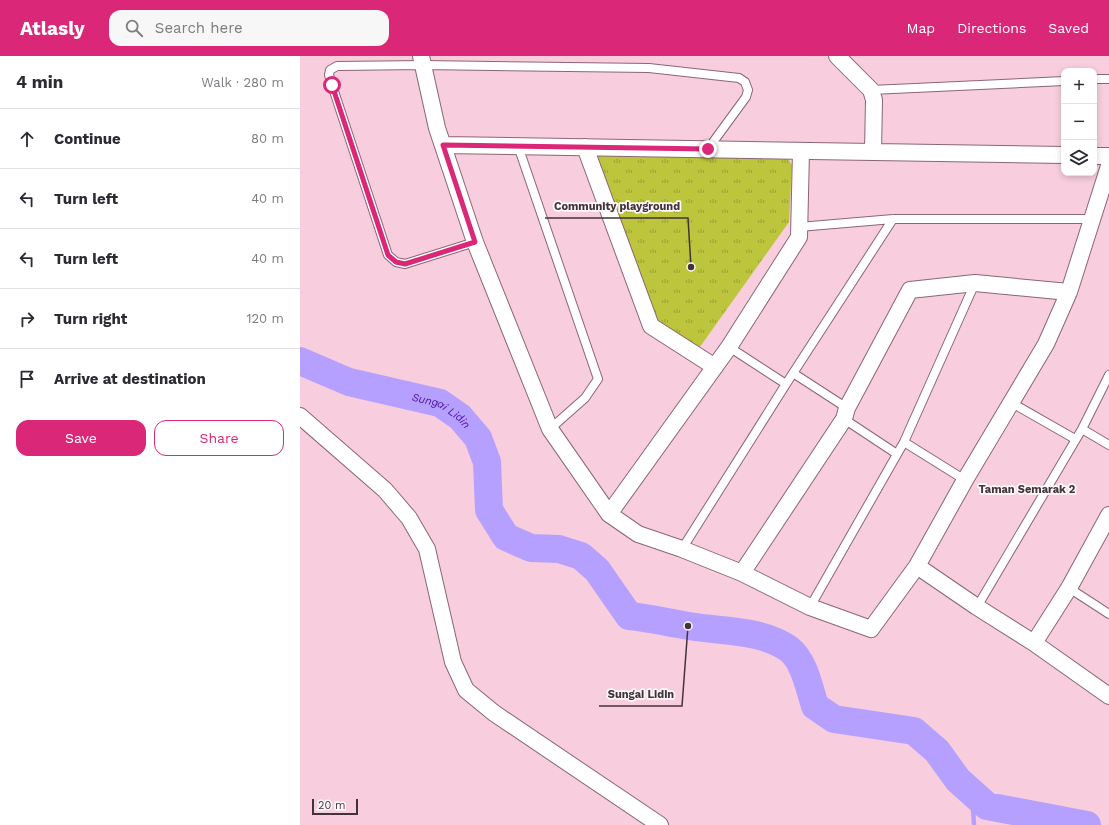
<!DOCTYPE html>
<html lang="en">
<head>
<meta charset="utf-8">
<style>
  body { margin:0; font-family:"Work Sans",sans-serif; background:#f7f7f7; color:#2b2b33 }
  .controls { position:absolute; right:12px; top:12px; display:grid; overflow:hidden; border-radius:8px; box-shadow:0 2px 6px #0003 }
  .controls button { width:36px; height:36px; display:grid; place-items:center; padding:0; border:0; border-bottom:1px solid #e1e1e2; background:#fff; color:#2b2b33; font:20px sans-serif }
  .scale { position:absolute; left:12px; bottom:10px; width:46px; box-sizing:border-box; padding-left:4px; border:2px solid #433339; border-top:0; font-size:11px; line-height:14px; white-space:nowrap; color:#433339; -webkit-text-stroke:3px #fefafc; paint-order:stroke }
  .stop { position:absolute; width:12px; height:12px; margin:-9px; border:3px solid #db2777; border-radius:50%; background:#fff }
  .stop.end { background:#db2777; border-color:#fff; box-shadow:0 1px 4px #0008 }
  .list { margin:0; padding:0; list-style:none }
  h2 { display:flex; justify-content:space-between; align-items:center; height:52px; margin:0; padding:0 16px; font-size:17px }
  h2 small { font-size:13px; font-weight:400; color:#7c7c81 }
  .list li { display:grid; grid-template-columns:26px 1fr auto; gap:12px; align-items:center; box-sizing:border-box; height:60px; padding:0 16px; border-top:1px solid #e1e1e2 }
  .list b { display:block; font-size:15px; white-space:nowrap }
  .list em { font-size:13px; font-style:normal; color:#7c7c81 }
  .actions { display:flex; gap:8px; padding:12px 16px }
  .actions a { flex:1; padding:9px 0; border:1px solid #db2777; border-radius:12px; text-align:center; font-size:14px; color:#db2777 }
  .actions .main { background:#db2777; color:#fff }
  .icon { flex:none; width:22px; height:22px; fill:none; stroke:currentColor; stroke-width:2; stroke-linecap:round; stroke-linejoin:round }
  .map { position:relative; flex:none; width:809px; height:769px; overflow:hidden }
  header { display:flex; align-items:center; gap:24px; box-sizing:border-box; height:56px; padding:0 20px; background:#db2777; color:#fff }
  header strong { font-size:19px }
  nav { display:flex; gap:22px; margin-inline-start:auto; font-size:14px }
  .search { width:280px; height:36px; background:#f7f7f7; display:flex; align-items:center; gap:10px; box-sizing:border-box; padding:0 14px; border-radius:12px; color:#7c7c81; font-size:15px }
  main { display:flex }
  aside { flex:1; background:#fff }
  .map>svg:first-child { display:block }
</style>
</head>
<body>
<header>
<strong>Atlasly</strong>
<div class="search"><svg class="icon" aria-label="search" viewBox="0 0 24 24"><circle cx="10" cy="10" r="6"/><path d="M15 15l6 6"/></svg>Search here</div>
<nav><a>Map</a><a>Directions</a><a>Saved</a></nav>
</header>
<main>
<aside>
<h2>4 min<small>Walk · 280 m</small></h2>
<ul class="list">
<li><svg class="icon" aria-label="ahead" viewBox="0 0 24 24"><path d="M12 20V5M6 11l6-6 6 6"/></svg><div><b>Continue</b></div><em>80 m</em></li>
<li><svg class="icon" aria-label="left" viewBox="0 0 24 24"><path d="M17 20v-9H6M10 6l-5 5 5 5"/></svg><div><b>Turn left</b></div><em>40 m</em></li>
<li><svg class="icon" aria-label="left" viewBox="0 0 24 24"><path d="M17 20v-9H6M10 6l-5 5 5 5"/></svg><div><b>Turn left</b></div><em>40 m</em></li>
<li><svg class="icon" aria-label="right" viewBox="0 0 24 24"><path d="M7 20v-9h11M14 6l5 5-5 5"/></svg><div><b>Turn right</b></div><em>120 m</em></li>
<li><svg class="icon" aria-label="arrive" viewBox="0 0 24 24"><path d="M6 21V4h12l-3 4 3 4H6"/></svg><div><b>Arrive at destination</b></div></li>
</ul>
<div class="actions"><a class="main">Save</a><a>Share</a></div>
</aside>
<div class="map">
<svg width="809" height="769" viewBox="0 0 809 769">
  <defs>
    <pattern id="grass-tufts" width="24" height="20" patternUnits="userSpaceOnUse"><rect width="24" height="20" fill="#bcc53b"/><path d="M3 7l-1-3M5 7V3M7 7l1-3M15 17l-1-3M17 17v-4M19 17l1-3" fill="none" stroke="#9aa133"/></pattern>
  </defs>
  <rect width="100%" height="100%" fill="#f8cddd"/>
  <!-- grass -->
  <path fill="url(#grass-tufts)" d="M285,91L486,100L492,109L489,166L397,295L339,256Z"/>
  <g fill="none" stroke-linecap="round" stroke-linejoin="round">
    <!-- stream -->
    <path stroke="#b5a0ff" stroke-width="4.5" d="M672,736L674,769"/>
    <!-- river -->
    <path stroke="#b5a0ff" stroke-width="28" id="s1" d="M0,305L49,326L140,347L160,361L178,382L187,406L189,454L206,481L231,492L259,493L281,500L297,514L329,560C350,562 369,567 389,570C422,576 460,573 489,593C505,606 509,632 515,650L534,663L614,675L637,695L658,724L687,750L787,769"/>
    <defs>
      <path id="lane" d="M794,23H809
        M571,34L764,25
        M218,90L298,323L285,342L250,373
        M499,171L593,163H791
        M175,186L105,208L96,206L88,199L32,29L29,19L30,14L37,10L123,9L349,12L439,22L445,26L448,34L446,41L408,93
        M429,291L486,328
        M493,317L547,352
        M712,347L775,383
        M544,363L597,398
        M782,373L809,389
        M604,386L665,424
        M382,493L486,328L593,163
        M769,532L809,558
        M510,551L604,386L675,227
        M677,551L782,373L809,319"/>
      <path id="street" d="M121,0L137,72L175,186L250,373L309,458L338,478L382,493L442,517L510,551L571,573L617,510L665,424L746,288L769,236L809,110
        M537,0L571,34L574,44L573,96
        M143,89L764,99
        M285,91L351,270L415,311
        M794,100H809
        M0,360L85,434L109,462L127,493L153,606L166,634L194,657L360,769
        M309,458L429,291L499,181L501,95
        M617,510L677,551L734,587L809,640
        M442,517L544,363L547,352L610,234L675,227L769,236
        M734,587L769,532L809,459"/>
    </defs>
    <!-- lane casing -->
    <use href="#lane" stroke="#8b6675" stroke-width="10"/>
    <!-- street casing -->
    <use href="#street" stroke="#8b6675" stroke-width="18"/>
    <!-- lane -->
    <use href="#lane" stroke="#fff" stroke-width="8"/>
    <!-- street -->
    <use href="#street" stroke="#fff" stroke-width="16"/>
  </g>
  <g fill="none" stroke-linecap="round" stroke-linejoin="round">
    <!-- route -->
    <path stroke="#db2777" stroke-width="5" d="M32,29L88,199L96,206L105,208L175,186L143,89L408,93"/>
  </g>
  <g text-anchor="middle" stroke-width="3.5" stroke-linejoin="round" paint-order="stroke">
    <!-- water labels -->
    <g font-size="11" font-style="italic" fill="#4e10a0" stroke="#fefafc">
      <text dy="4" stroke="none"><textPath href="#s1" startOffset="151">Sungai Lidin</textPath></text>
    </g>
    <!-- neighbourhood labels -->
    <g font-size="11" font-weight="bold" fill="#433339" stroke="#fefafc">
      <text x="727" y="437">Taman Semarak 2</text>
    </g>
  </g>
  <!-- callouts -->
  <path fill="none" stroke="#433339" stroke-width="1.5" d="M391 211L388 162H245M388 570L382 650H299"/>
  <g fill="#433339" stroke="#fefafc" stroke-width="1.5">
    <circle cx="391" cy="211" r="4"/>
    <circle cx="388" cy="570" r="4"/>
  </g>
  <g font-size="11" text-anchor="middle" font-weight="bold" fill="#433339" stroke="#fefafc" stroke-width="3.5" stroke-linejoin="round" paint-order="stroke">
    <text x="317" y="154">Community playground</text>
    <text x="341" y="642">Sungai Lidin</text>
  </g>
</svg>
<div class="controls">
<button>+</button>
<button>−</button>
<button><svg class="icon" aria-label="layers" viewBox="0 0 24 24"><path d="M12 4l9 5-9 5-9-5zM3 14l9 5 9-5"/></svg></button>
</div>
<div class="scale">20 m</div>
<div class="stop" style="left:32px;top:29px"></div>
<div class="stop end" style="left:408px;top:93px"></div>
</div>
</main>
</body>
</html>
